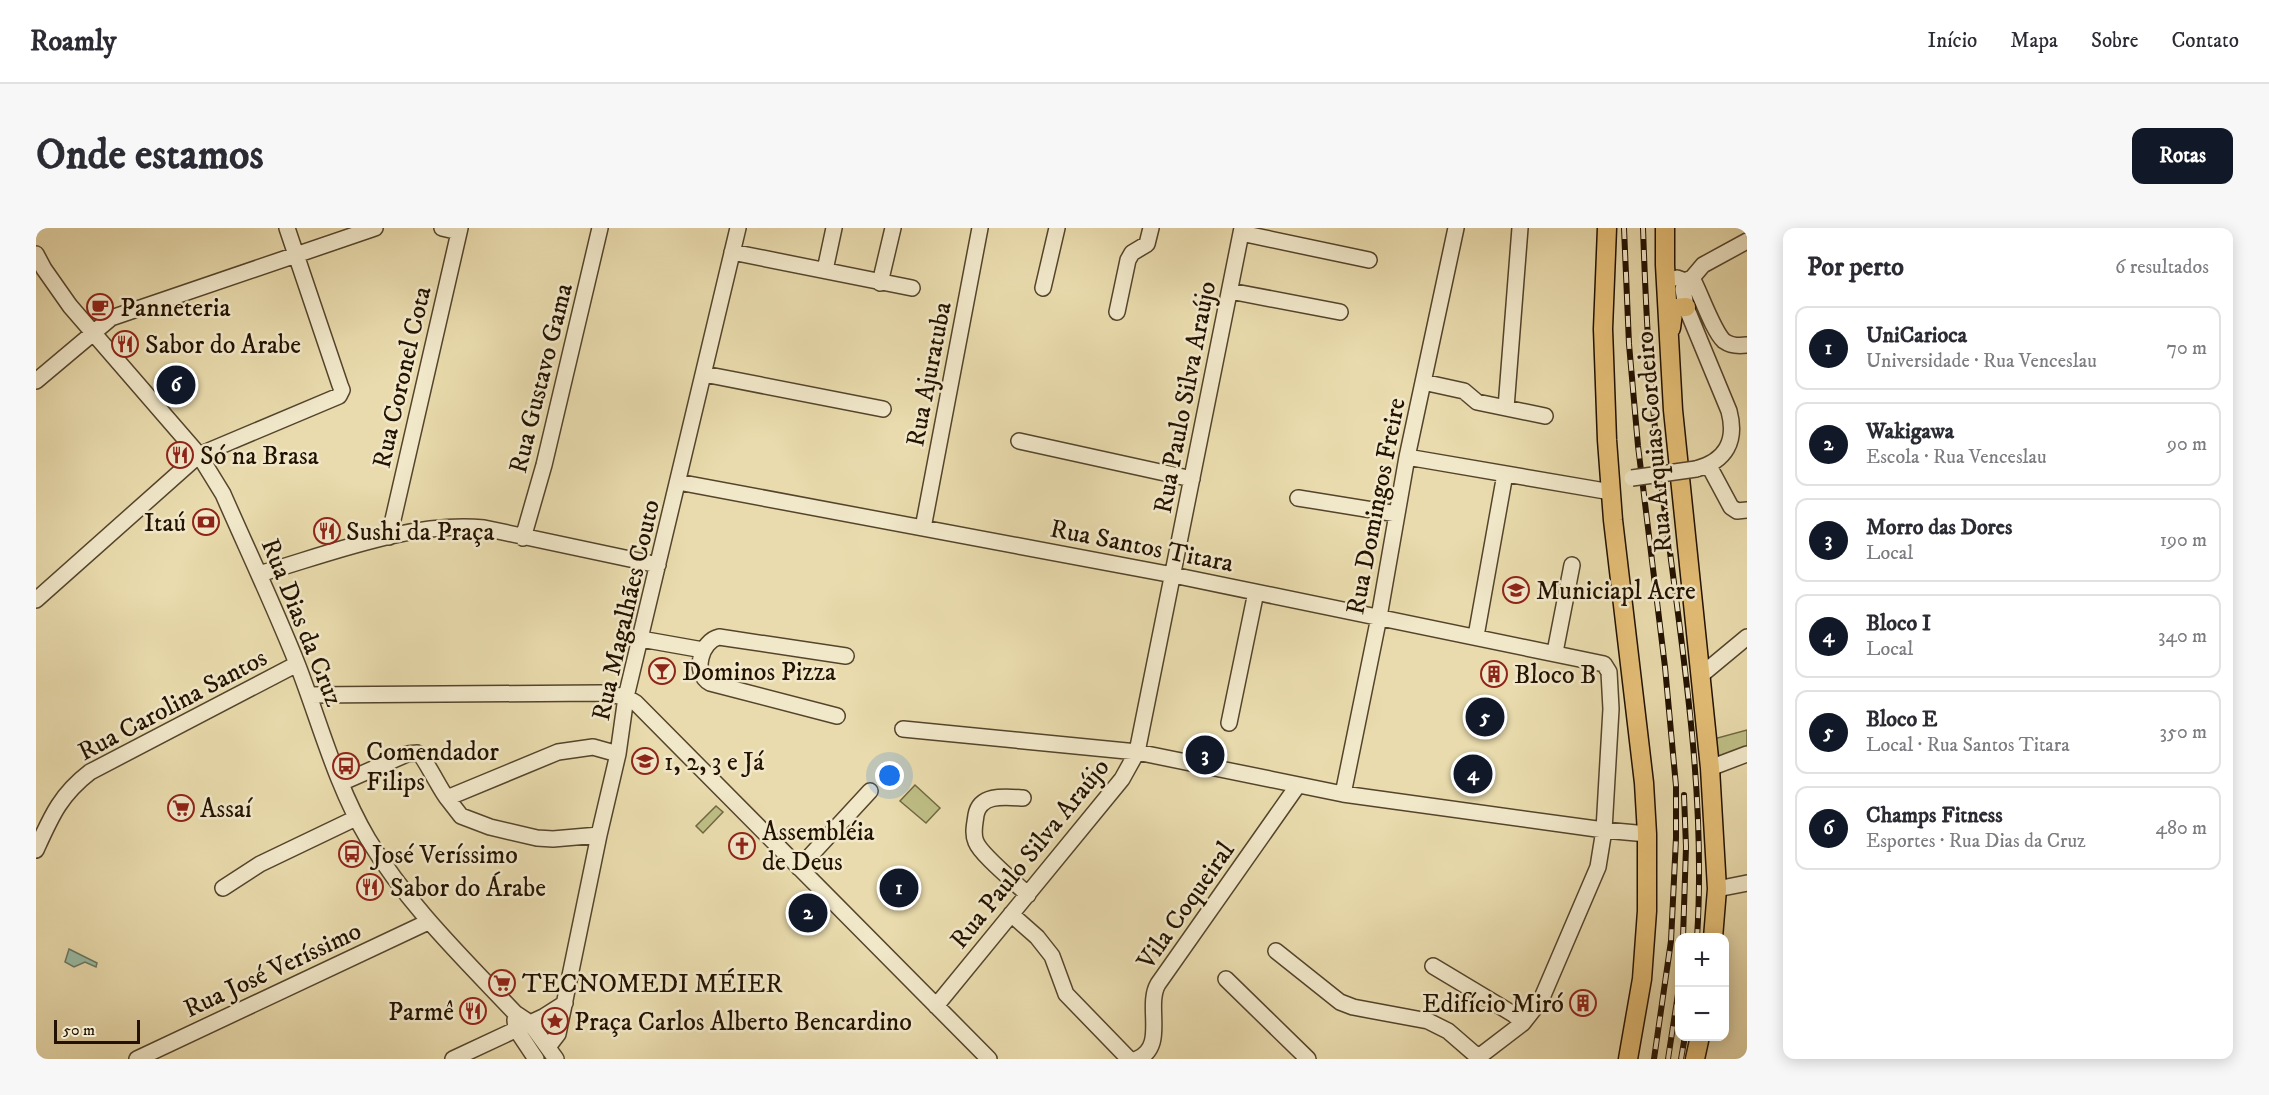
<!DOCTYPE html>
<html lang="pt">
<head>
<meta charset="utf-8">
<style>
  body { margin:0; font-family:"IM FELL DW Pica",serif; background:#f7f7f7; color:#2b2b33 }
  .controls { position:absolute; right:18px; bottom:18px; display:grid; overflow:hidden; border-radius:12px; box-shadow:0 3px 15px #0003 }
  .controls button { width:54px; height:54px; display:grid; place-items:center; padding:0; border:0; border-bottom:2px solid #e1e1e2; background:#fff; color:#2b2b33; font:30px sans-serif }
  .scale { position:absolute; left:18px; bottom:15px; width:86px; box-sizing:border-box; padding-left:6px; border:3px solid #231201; border-top:0; font-size:16px; line-height:21px; white-space:nowrap; color:#231201; -webkit-text-stroke:4px #f1e8ca; paint-order:stroke }
  .you { position:absolute; left:854px; top:548px; width:21px; height:21px; margin:-15px; border:4px solid #fff; border-radius:50%; background:#1a73e8; box-shadow:0 0 0 9px #1a73e833 }
  .badge { display:grid; place-items:center; width:39px; height:39px; border-radius:50%; background:#111827; color:#fff; font-size:20px; font-weight:700 }
  .pin { position:absolute; translate:-50% -50%; border:3px solid #fff; box-shadow:0 2px 6px #0006 }
  .list { margin:0; padding:0; list-style:none }
  h2 { display:flex; justify-content:space-between; align-items:center; height:78px; margin:0; padding:0 24px; font-size:26px }
  h2 small { font-size:20px; font-weight:400; color:#7c7c81 }
  .list li { display:grid; grid-template-columns:39px 1fr auto; gap:18px; align-items:center; box-sizing:border-box; height:84px; margin:0 12px 12px; padding:0 12px; border:2px solid #e1e1e2; border-radius:12px }
  .list b { display:block; font-size:22px; white-space:nowrap }
  .list p { margin:0; font-size:20px; white-space:nowrap; color:#7c7c81 }
  .list em { font-size:20px; font-style:normal; color:#7c7c81 }
  .map { position:relative; flex:none; width:1711px; height:831px; overflow:hidden; border-radius:12px }
  header { display:flex; align-items:center; gap:36px; box-sizing:border-box; height:84px; padding:0 30px; background:#fff; border-bottom:2px solid #e1e1e2 }
  header strong { font-size:28px }
  nav { display:flex; gap:33px; margin-inline-start:auto; font-size:21px }
  .intro { display:flex; align-items:center; justify-content:space-between; box-sizing:border-box; height:144px; padding:0 36px }
  h1 { margin:0; font-size:42px }
  .button { padding:15px 27px; border-radius:12px; background:#111827; color:#fff; font-size:21px; font-weight:700 }
  main { display:flex; gap:36px; padding:0 36px }
  aside { flex:1; background:#fff; border-radius:12px; box-shadow:0 3px 15px #0003 }
  .map>svg:first-child { display:block }
</style>
</head>
<body>
<header>
<strong>Roamly</strong>
<nav><a>Início</a><a>Mapa</a><a>Sobre</a><a>Contato</a></nav>
</header>
<div class="intro"><h1>Onde estamos</h1><a class="button">Rotas</a></div>
<main>
<div class="map">
<svg width="1711" height="831" viewBox="0 0 1711 831">
  <rect width="100%" height="100%" fill="#e9dbad"/>
  <filter id="stains"><feTurbulence type="fractalNoise" baseFrequency=".00333" numOctaves="4"/><feColorMatrix values="0 0 0 0 .2 0 0 0 0 .09 0 0 0 0 .02 0 0 0 .5 -.17"/></filter>
  <radialGradient id="worn" r=".72"><stop offset=".6" stop-color="#630" stop-opacity="0"/><stop offset="1" stop-color="#630" stop-opacity=".3"/></radialGradient>
  <!-- green -->
  <path fill="#bebe85" stroke="#706843" stroke-width="1.5" d="M1711,502V523L1677,534L1674,512Z
    M879,557L904,580L890,595L864,573Z
    M680,578L687,584L667,605L660,598Z"/>
  <!-- water -->
  <path fill="#99bca5" stroke="#6a7863" stroke-width="1.5" d="M33,721L61,735L60,739L49,734L38,739L29,734Z"/>
  <g fill="none" stroke-linecap="round" stroke-linejoin="round">
    <defs>
      <path id="minor" d="M406,0L423,4
        M1205,5L1333,32
        M696,24L876,60
        M0,26L8,41L34,78L163,227L187,266C212,323 239,380 262,438C284,495 300,557 332,611C372,677 426,729 479,785L494,795L520,831
        M789,42L798,0
        M1641,50L1649,53L1656,50L1667,37L1711,13
        M1656,50C1664,64 1677,103 1688,113C1695,118 1704,118 1711,117
        M1649,53L1647,61L1650,79L1693,183C1701,213 1690,233 1660,241
        M844,55L857,0
        M1007,60L1021,0
        M1194,63L1304,84
        M1081,84L1092,32L1096,25L1111,16L1115,0
        M668,146L847,181
        M0,153L75,90L339,0
        M1387,154L1428,163L1441,174L1509,188
        M1470,180L1484,0
        M983,213L1156,251
        M1371,229L1575,264
        M1673,238L1695,279L1701,283L1711,282
        M642,254L1137,347L1568,436L1573,444L1575,481L1568,602L1562,639L1505,772L1487,795L1440,831
        M1262,270L1361,286
        M887,300L944,0
        M353,309L424,0
        M487,310L508,237L564,0
        M223,346C293,326 374,293 448,300L622,337
        M0,372L163,227L303,168L306,162L304,157L251,0
        M1440,408L1469,246
        M605,411L667,422
        M1519,424L1536,337
        M1664,448L1711,409
        M273,467L565,465L590,469L600,475L953,831
        M801,488L674,455C656,445 665,413 683,409L810,428
        M1193,495L1220,364
        M867,501L1101,524L1307,566L1568,602L1611,606
        M1674,540L1711,526
        M305,555L371,526C374,526 378,525 381,525C388,527 404,562 411,570L522,524L557,519L582,526
        M1307,566L1343,389L1371,229L1420,0
        M411,570L425,588L454,599L501,610L517,611L563,607
        M987,570C971,569 944,565 940,587C939,596 936,605 940,614C945,627 980,655 992,667
        M0,622C15,589 24,567 54,544L261,436
        M763,640L834,563
        M187,660L224,636L320,590
        M1681,661L1711,655
        M975,686L1001,709L1016,728L1030,766L1093,831
        M1240,723L1304,774L1317,779L1392,793L1412,803L1442,829
        M1397,738L1477,786L1487,795
        M1190,751L1272,831
        M900,778L1086,551L1101,524L1206,0
        M479,792L480,801L500,831
        M512,819L522,806L563,607L582,526L590,469L702,0
        M101,831L392,694
        M417,831L507,789L529,775
        M1101,831C1131,819 1109,778 1122,756L1262,557"/>
      <path id="major" d="M1571,0L1567,101L1571,212L1577,292L1608,555L1611,606V683L1606,751L1592,831
        M1629,0V37L1637,182L1674,540L1681,661L1677,710
        M1635,100L1637,85L1640,80L1650,79
        M1659,831L1664,808"/>
    </defs>
    <!-- minor casing -->
    <use href="#minor" stroke="#54442c" stroke-width="18"/>
    <!-- major casing -->
    <use href="#major" stroke="#231201" stroke-width="21"/>
    <!-- minor -->
    <use href="#minor" stroke="#f1e8ca" stroke-width="15"/>
    <!-- major -->
    <use href="#major" stroke="#e4be76" stroke-width="18"/>
    <defs>
      <path id="rail" d="M1588,0L1593,116L1602,218L1629,439L1640,558V610L1635,713L1618,831
        M1607,0C1610,85 1614,169 1625,253C1643,405 1671,556 1661,710
        M1647,710L1650,619L1648,567
        M1632,831L1644,753
        M1645,831L1649,808"/>
    </defs>
    <!-- rail casing -->
    <use href="#rail" stroke="#231201" stroke-width="6"/>
    <!-- rail -->
    <use href="#rail" stroke="#f1e8ca" stroke-width="4" stroke-dasharray="11" stroke-linecap="butt"/>
    <defs>
      <path id="minor-bridge" d="M1596,250L1660,241"/>
    </defs>
    <!-- minor-bridge casing -->
    <use href="#minor-bridge" stroke="#54442c" stroke-width="18" stroke-linecap="butt"/>
    <!-- minor-bridge -->
    <use href="#minor-bridge" stroke="#f1e8ca" stroke-width="15"/>
  </g>
  <!-- icons -->
  <defs>
    <symbol id="cafe-ring" viewBox="-11 -11 22 22"><circle r="9.5" fill="#f1e8ca" stroke="#8f2418" stroke-width="1.5"/><path d="M-5.5-4.5H6V0H3Q3 3.5 0 3.5H-2.5Q-5.5 3.5-5.5 0ZM3-3.2v2h1.7v-2ZM-6 4.5H4V6H-6Z" fill="#8f2418"/></symbol>
    <symbol id="restaurant-ring" viewBox="-11 -11 22 22"><circle r="9.5" fill="#f1e8ca" stroke="#8f2418" stroke-width="1.5"/><path d="M-5-6h1v4h1v-4h1v4h1v-4h1v5L-1.5 .5V6h-2V.5L-5-1ZM5-6V6H3V1.5H1.5Q1.5-4 5-6Z" fill="#8f2418"/></symbol>
    <symbol id="bank-ring" viewBox="-11 -11 22 22"><circle r="9.5" fill="#f1e8ca" stroke="#8f2418" stroke-width="1.5"/><path d="M-6-4H6V4H-6ZM0-2.3a2.3 2.3 0 1 0 0 4.6a2.3 2.3 0 1 0 0-4.6Z" fill="#8f2418"/></symbol>
    <symbol id="school-ring" viewBox="-11 -11 22 22"><circle r="9.5" fill="#f1e8ca" stroke="#8f2418" stroke-width="1.5"/><path d="M0-5L7-2L0 1L-7-2ZM-4 1L0 2.5L4 1V4Q0 6-4 4Z" fill="#8f2418"/></symbol>
    <symbol id="bar-ring" viewBox="-11 -11 22 22"><circle r="9.5" fill="#f1e8ca" stroke="#8f2418" stroke-width="1.5"/><path d="M-6-5H6L.8 .8V4.5H3.5V6h-7V4.5H-.8V.8Z" fill="#8f2418"/></symbol>
    <symbol id="building-ring" viewBox="-11 -11 22 22"><circle r="9.5" fill="#f1e8ca" stroke="#8f2418" stroke-width="1.5"/><path d="M-4-6H4V6H1V3H-1V6H-4ZM-2.5-4.3h1.7v1.8h-1.7ZM.8-4.3h1.7v1.8H.8ZM-2.5-1h1.7V.8h-1.7ZM.8-1h1.7V.8H.8Z" fill="#8f2418"/></symbol>
    <symbol id="bus-ring" viewBox="-11 -11 22 22"><circle r="9.5" fill="#f1e8ca" stroke="#8f2418" stroke-width="1.5"/><path d="M-5-6H5V4H4V6H2V4H-2V6H-4V4H-5ZM-3.5-4V0h7V-4ZM-3.5 1.2v1.5H-2V1.2ZM2 1.2v1.5H3.5V1.2Z" fill="#8f2418"/></symbol>
    <symbol id="supermarket-ring" viewBox="-11 -11 22 22"><circle r="9.5" fill="#f1e8ca" stroke="#8f2418" stroke-width="1.5"/><path d="M-6-5.5h2.5l.6 2H6L4.5 2H-2.5L-4.4-4H-6ZM-1.5 3.2a1.3 1.3 0 1 0 .1 0ZM3 3.2a1.3 1.3 0 1 0 .1 0Z" fill="#8f2418"/></symbol>
    <symbol id="church-ring" viewBox="-11 -11 22 22"><circle r="9.5" fill="#f1e8ca" stroke="#8f2418" stroke-width="1.5"/><path d="M-1.2-6h2.4v3.5h3.3v2.4h-3.3V6h-2.4V-.1h-3.3v-2.4h3.3Z" fill="#8f2418"/></symbol>
    <symbol id="sight-ring" viewBox="-11 -11 22 22"><circle r="9.5" fill="#f1e8ca" stroke="#8f2418" stroke-width="1.5"/><path d="M0-6L1.8-2.2L6-1.7L2.9 1.2L3.7 5.4L0 3.3L-3.7 5.4L-2.9 1.2L-6-1.7L-1.8-2.2Z" fill="#8f2418"/></symbol>
  </defs>
  <g fill-rule="evenodd">
    <use href="#cafe-ring" x="49" y="64" width="30" height="30"/>
    <use href="#restaurant-ring" x="74" y="101" width="30" height="30"/>
    <use href="#restaurant-ring" x="129" y="212" width="30" height="30"/>
    <use href="#bank-ring" x="155" y="279" width="30" height="30"/>
    <use href="#restaurant-ring" x="276" y="288" width="30" height="30"/>
    <use href="#school-ring" x="1465" y="347" width="30" height="30"/>
    <use href="#bar-ring" x="611" y="428" width="30" height="30"/>
    <use href="#building-ring" x="1443" y="431" width="30" height="30"/>
    <use href="#school-ring" x="594" y="518" width="30" height="30"/>
    <use href="#bus-ring" x="295" y="523" width="30" height="30"/>
    <use href="#supermarket-ring" x="130" y="565" width="30" height="30"/>
    <use href="#church-ring" x="691" y="603" width="30" height="30"/>
    <use href="#bus-ring" x="301" y="611" width="30" height="30"/>
    <use href="#restaurant-ring" x="319" y="644" width="30" height="30"/>
    <use href="#supermarket-ring" x="451" y="740" width="30" height="30"/>
    <use href="#building-ring" x="1532" y="760" width="30" height="30"/>
    <use href="#restaurant-ring" x="422" y="768" width="30" height="30"/>
    <use href="#sight-ring" x="504" y="778" width="30" height="30"/>
  </g>
  <g text-anchor="middle" stroke-width="5" stroke-linejoin="round" paint-order="stroke">
    <!-- poi labels -->
    <g font-size="26" fill="#231201" stroke="#f1e8ca" text-anchor="start">
      <text x="84" y="88">Panneteria</text>
      <text x="109" y="125">Sabor do Arabe</text>
      <text x="164" y="236">Só na Brasa</text>
      <text x="150" y="303" text-anchor="end">Itaú</text>
      <text x="310" y="312">Sushi da Praça</text>
      <text x="1500" y="371">Municiapl Acre</text>
      <text x="646" y="452">Dominos Pizza</text>
      <text x="1478" y="455">Bloco B</text>
      <text x="330" y="532">Comendador<tspan x="330" dy="30">Filips</tspan></text>
      <text x="628" y="542">1, 2, 3 e Já</text>
      <text x="164" y="589">Assaí</text>
      <text x="726" y="612">Assembléia<tspan x="726" dy="30">de Deus</tspan></text>
      <text x="336" y="635">José Veríssimo</text>
      <text x="354" y="668">Sabor do Árabe</text>
      <text x="486" y="764">TECNOMEDI MÉIER</text>
      <text x="1528" y="784" text-anchor="end">Edifício Miró</text>
      <text x="418" y="792" text-anchor="end">Parmê</text>
      <text x="538" y="802">Praça Carlos Alberto Bencardino</text>
    </g>
    <!-- street labels -->
    <g font-size="26" fill="#231201" stroke="#f1e8ca">
      <text transform="translate(892 146) rotate(-79)" y="9">Rua Ajuratuba</text>
      <text transform="translate(365 149) rotate(-77)" y="9">Rua Coronel Cota</text>
      <text transform="translate(504 150) rotate(-76)" y="9">Rua Gustavo Gama</text>
      <text transform="translate(1148 169) rotate(-79)" y="9">Rua Paulo Silva Araújo</text>
      <text transform="translate(1617 214) rotate(-95)" y="9">Rua Arquias Cordeiro</text>
      <text transform="translate(1339 278) rotate(-79)" y="9">Rua Domingos Freire</text>
      <text transform="translate(1106 317) rotate(11)" y="9">Rua Santos Titara</text>
      <text transform="translate(589 382) rotate(-77)" y="9">Rua Magalhães Couto</text>
      <text transform="translate(267 394) rotate(68)" y="9">Rua Dias da Cruz</text>
      <text transform="translate(136 476) rotate(-28)" y="9">Rua Carolina Santos</text>
      <text transform="translate(993 625) rotate(-51)" y="9">Rua Paulo Silva Araújo</text>
      <text transform="translate(1149 677) rotate(-55)" y="9">Vila Coqueiral</text>
      <text transform="translate(236 741) rotate(-25)" y="9">Rua José Veríssimo</text>
    </g>
  </g>
  <rect width="100%" height="100%" filter="url(#stains)"/>
  <rect width="100%" height="100%" fill="url(#worn)"/>
</svg>
<div class="controls">
<button>+</button>
<button>−</button>
</div>
<div class="scale">50 m</div>
<div class="you"></div>
<div class="pin badge" style="left:863px;top:660px">1</div>
<div class="pin badge" style="left:772px;top:685px">2</div>
<div class="pin badge" style="left:1169px;top:527px">3</div>
<div class="pin badge" style="left:1437px;top:546px">4</div>
<div class="pin badge" style="left:1449px;top:489px">5</div>
<div class="pin badge" style="left:140px;top:157px">6</div>
</div>
<aside>
<h2>Por perto<small>6 resultados</small></h2>
<ul class="list">
<li><span class="badge">1</span><div><b>UniCarioca</b><p>Universidade · Rua Venceslau</p></div><em>70 m</em></li>
<li><span class="badge">2</span><div><b>Wakigawa</b><p>Escola · Rua Venceslau</p></div><em>90 m</em></li>
<li><span class="badge">3</span><div><b>Morro das Dores</b><p>Local</p></div><em>190 m</em></li>
<li><span class="badge">4</span><div><b>Bloco I</b><p>Local</p></div><em>340 m</em></li>
<li><span class="badge">5</span><div><b>Bloco E</b><p>Local · Rua Santos Titara</p></div><em>350 m</em></li>
<li><span class="badge">6</span><div><b>Champs Fitness</b><p>Esportes · Rua Dias da Cruz</p></div><em>480 m</em></li>
</ul>
</aside>
</main>
</body>
</html>
